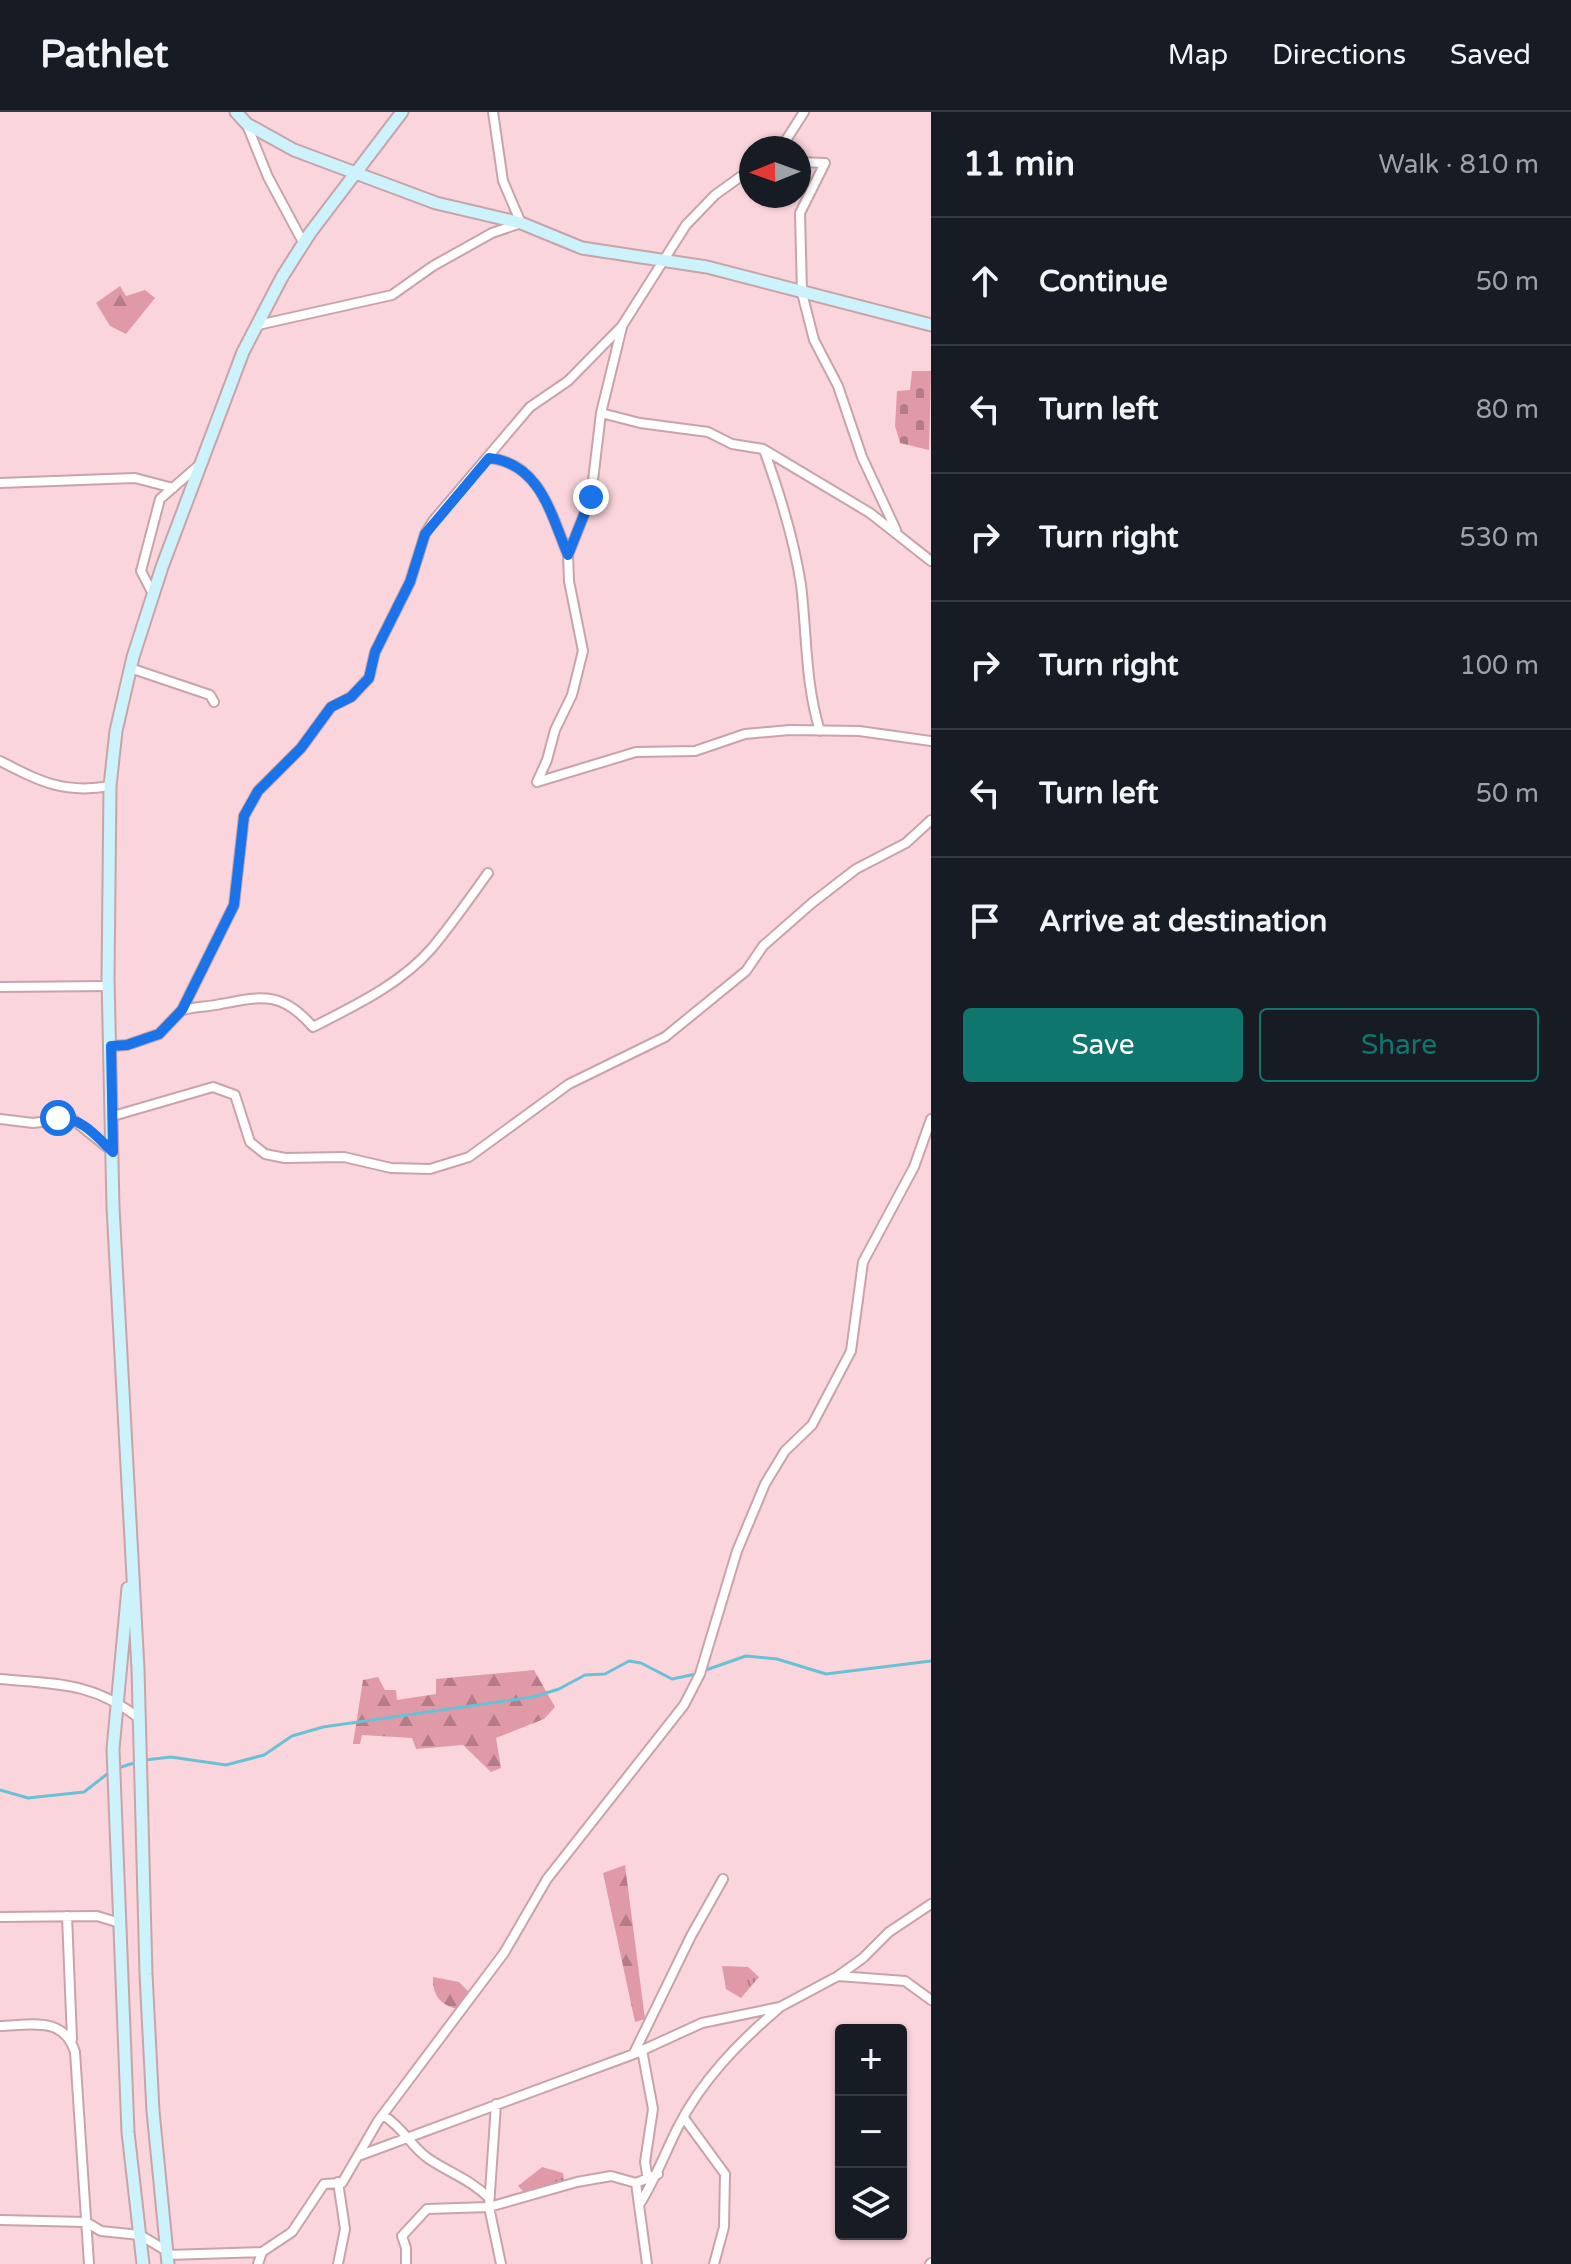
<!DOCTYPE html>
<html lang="en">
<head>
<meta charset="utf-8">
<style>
  body { margin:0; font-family:"Varela Round",sans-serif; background:#20242c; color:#f1f3f6 }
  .controls { position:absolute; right:24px; bottom:24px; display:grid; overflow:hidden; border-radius:8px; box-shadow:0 2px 6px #0004 }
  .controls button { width:72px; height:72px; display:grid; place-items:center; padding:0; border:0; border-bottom:2px solid #363941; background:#171b24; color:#f1f3f6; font:40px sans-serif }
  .compass { position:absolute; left:739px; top:24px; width:72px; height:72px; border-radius:50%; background:#171b24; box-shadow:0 2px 6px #0004; rotate:269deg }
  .stop { position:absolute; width:24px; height:24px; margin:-18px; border:6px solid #1a73e8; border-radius:50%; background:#fff }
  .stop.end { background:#1a73e8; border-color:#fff; box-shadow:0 2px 8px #0008 }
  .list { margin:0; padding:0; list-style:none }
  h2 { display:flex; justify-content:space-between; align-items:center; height:104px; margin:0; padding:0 32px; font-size:34px }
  h2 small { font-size:26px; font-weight:400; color:#9ea1a6 }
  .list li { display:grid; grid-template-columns:52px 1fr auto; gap:24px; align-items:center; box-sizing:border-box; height:128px; padding:0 32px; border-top:2px solid #363941 }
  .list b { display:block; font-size:30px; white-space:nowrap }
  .list em { font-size:26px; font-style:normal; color:#9ea1a6 }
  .actions { display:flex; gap:16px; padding:24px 32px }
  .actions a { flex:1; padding:18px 0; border:2px solid #0f766e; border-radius:8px; text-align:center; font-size:28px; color:#0f766e }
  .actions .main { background:#0f766e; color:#fff }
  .icon { flex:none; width:44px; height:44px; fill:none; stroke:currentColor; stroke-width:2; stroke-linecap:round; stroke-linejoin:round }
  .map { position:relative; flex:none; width:931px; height:2152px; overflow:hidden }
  header { display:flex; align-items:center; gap:48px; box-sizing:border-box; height:112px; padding:0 40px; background:#171b24; border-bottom:2px solid #363941 }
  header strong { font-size:38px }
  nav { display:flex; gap:44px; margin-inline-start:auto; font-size:28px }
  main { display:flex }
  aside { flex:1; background:#171b24 }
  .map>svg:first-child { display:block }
</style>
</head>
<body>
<header>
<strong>Pathlet</strong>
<nav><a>Map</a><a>Directions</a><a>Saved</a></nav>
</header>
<main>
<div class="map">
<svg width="931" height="2152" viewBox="0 0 931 2152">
  <defs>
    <pattern id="grass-tufts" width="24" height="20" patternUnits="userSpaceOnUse" patternTransform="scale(2)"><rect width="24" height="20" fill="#e09aa7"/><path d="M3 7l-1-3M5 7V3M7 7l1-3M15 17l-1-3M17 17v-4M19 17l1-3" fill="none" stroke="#b57c87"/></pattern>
    <pattern id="forest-firs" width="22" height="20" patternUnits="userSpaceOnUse" patternTransform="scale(2)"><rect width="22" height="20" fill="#e09aa7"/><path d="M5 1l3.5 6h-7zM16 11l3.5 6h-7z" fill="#b57c87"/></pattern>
    <pattern id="cemetery-stones" width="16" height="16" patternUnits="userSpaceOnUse" patternTransform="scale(2)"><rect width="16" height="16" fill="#e09aa7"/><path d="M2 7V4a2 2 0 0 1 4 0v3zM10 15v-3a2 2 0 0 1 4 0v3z" fill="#b57c87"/></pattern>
  </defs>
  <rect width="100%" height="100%" fill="#fad5db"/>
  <!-- grass -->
  <path fill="url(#grass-tufts)" d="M722,1854L748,1855L759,1865L741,1886L726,1877Z
    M542,2055L563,2061L565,2072L528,2084L518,2074Z"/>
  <!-- forest -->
  <path fill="url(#forest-firs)" d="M120,174L126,184L145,178L155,186L126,222L110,214L96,191Z
    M534,1558L555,1595L544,1607L496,1626L501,1656L491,1660L463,1633L416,1637L412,1626L362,1623L360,1632H353L363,1568L378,1565L385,1578H396L397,1588L436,1582V1567Z
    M625,1753L645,1907L635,1910L603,1761Z
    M433,1865L459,1870L471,1882L459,1897C441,1894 432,1883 433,1865Z"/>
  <!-- cemetery -->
  <path fill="url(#cemetery-stones)" d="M912,259H931L929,338L900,331L895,314L897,279L910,278Z"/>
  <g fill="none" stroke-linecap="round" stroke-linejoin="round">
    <!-- stream -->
    <path stroke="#6ac1d6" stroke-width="3" d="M703,1559L746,1544L777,1547L826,1562L931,1549
      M145,1648L171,1645L226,1653L264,1643L292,1624L323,1615L533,1585L559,1577L585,1563L605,1562L629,1549L641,1551L672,1567L696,1562
      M118,1656L137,1650
      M0,1678L28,1686L84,1680L111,1659"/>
    <defs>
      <path id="street" d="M247,13L268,65L304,132
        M781,36L804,0
        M799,50L825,51L800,101L802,181L814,228L838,274L862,345L896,418
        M258,213L392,183L433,154L492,121L521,111L503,69L493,0
        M601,301L640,311L708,320L732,332L763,337L870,401L931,449
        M764,338C780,382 794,427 801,473C807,522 805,571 820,619
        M489,346C540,351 551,402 568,443
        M0,371L135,366L173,376
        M153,482L141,459L160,387L198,354
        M130,556L210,583L214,590
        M0,649C41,670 64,682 110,674
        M537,670L547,648L555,618L572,583L583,539L569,469L568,443L591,385L601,301L622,215
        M537,670L636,640L695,639L745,622L790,618L859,619L931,629
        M0,875L109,874
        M183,898C195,894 208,895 221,892C262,884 282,879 313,915C354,894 401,872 432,836C452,812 470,786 488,761
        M111,934L127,933L159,922L182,898L234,793L244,704L258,679L301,636L331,595L351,585L369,566L375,540L410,470L425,422L433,409L530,295L568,269L622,214L686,113L715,83L751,57
        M113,1004L213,975L235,983L250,1030L265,1042L285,1046L344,1045L391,1056L430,1057L469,1045L569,972L665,925L746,859L763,834L812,791L856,757L906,731L931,708
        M0,1007L33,1011L71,1006L113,1040
        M0,1567C56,1572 94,1570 140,1607
        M67,1804L72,1927
        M0,1805L97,1804L120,1811
        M838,1864L905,1869L931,1888
        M0,1914C31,1913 64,1904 75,1940L89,2152
        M642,1938L653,1997L645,2050L648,2068
        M634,1941L691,1824L723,1767
        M496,1992L489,2095L501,2152
        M383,2003C405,2017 410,2034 429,2047C450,2061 471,2068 489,2086
        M684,2006L725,2062L724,2115L714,2152
        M361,2043L634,1942L702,1911L780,1895L838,1864L863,1846L889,1820L931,1792
        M338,2070L345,2117L338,2152
        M636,2071L647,2152
        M639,2093C655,2068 665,2041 678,2015C702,1968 738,1931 778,1897
        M0,2108L86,2110L101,2119L140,2123L167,2139
        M167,2143L262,2140
        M258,2152L262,2140L292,2120L324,2072L342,2071L378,2009L504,1841L547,1767L684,1593L700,1562L737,1439L765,1372L785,1339L812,1313L851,1239L863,1150L914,1055L931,1007
        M406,2152V2136L402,2124L427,2097L489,2095L577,2070L611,2064L636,2071L658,2062
        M930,2152L931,2151"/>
      <path id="secondary" d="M236,0L247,12L294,38L436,91L521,111L582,136L707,155L931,213
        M128,1476L113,1637L128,2020L143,2152
        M168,2152L153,1999L146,1862L138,1557L113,1095L108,866L110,674L116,619L133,545L162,455L243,240L282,165L310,121L402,0"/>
    </defs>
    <!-- street casing -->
    <use href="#street" stroke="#c8a4aa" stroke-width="12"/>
    <!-- secondary casing -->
    <use href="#secondary" stroke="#c8a4aa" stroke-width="15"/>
    <!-- street -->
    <use href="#street" stroke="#fff" stroke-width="8"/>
    <!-- secondary -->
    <use href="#secondary" stroke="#ccf3fb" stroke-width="11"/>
  </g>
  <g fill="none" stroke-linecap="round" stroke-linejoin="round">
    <!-- route -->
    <path stroke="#1a73e8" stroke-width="10" d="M58,1006C82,1005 97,1025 113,1040L111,934L127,933L159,922L182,898L234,793L244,704L258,679L301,636L331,595L351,585L369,566L375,540L410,470L425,422L489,346C540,351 551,403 568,443L591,385"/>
  </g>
</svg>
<div class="controls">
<button>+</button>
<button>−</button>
<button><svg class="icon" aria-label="layers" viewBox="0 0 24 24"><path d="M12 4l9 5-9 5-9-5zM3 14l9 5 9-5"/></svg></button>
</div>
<svg class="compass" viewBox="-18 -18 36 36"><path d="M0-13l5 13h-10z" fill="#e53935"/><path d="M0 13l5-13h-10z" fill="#9ea1a6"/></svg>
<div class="stop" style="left:58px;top:1006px"></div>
<div class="stop end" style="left:591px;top:385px"></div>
</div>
<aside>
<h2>11 min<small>Walk · 810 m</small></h2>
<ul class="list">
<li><svg class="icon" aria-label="ahead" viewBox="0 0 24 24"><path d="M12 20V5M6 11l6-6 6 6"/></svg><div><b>Continue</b></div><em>50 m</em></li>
<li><svg class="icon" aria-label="left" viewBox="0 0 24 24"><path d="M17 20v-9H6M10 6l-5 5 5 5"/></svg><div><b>Turn left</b></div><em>80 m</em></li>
<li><svg class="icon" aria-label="right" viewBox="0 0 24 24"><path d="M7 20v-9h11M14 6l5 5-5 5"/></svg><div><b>Turn right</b></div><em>530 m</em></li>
<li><svg class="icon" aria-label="right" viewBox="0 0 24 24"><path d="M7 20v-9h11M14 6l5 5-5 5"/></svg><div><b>Turn right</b></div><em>100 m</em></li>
<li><svg class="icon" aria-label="left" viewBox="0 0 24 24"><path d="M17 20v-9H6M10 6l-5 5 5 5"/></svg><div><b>Turn left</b></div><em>50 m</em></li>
<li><svg class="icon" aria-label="arrive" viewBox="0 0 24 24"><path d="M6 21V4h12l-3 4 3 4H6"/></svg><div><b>Arrive at destination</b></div></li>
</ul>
<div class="actions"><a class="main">Save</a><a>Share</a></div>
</aside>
</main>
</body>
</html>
